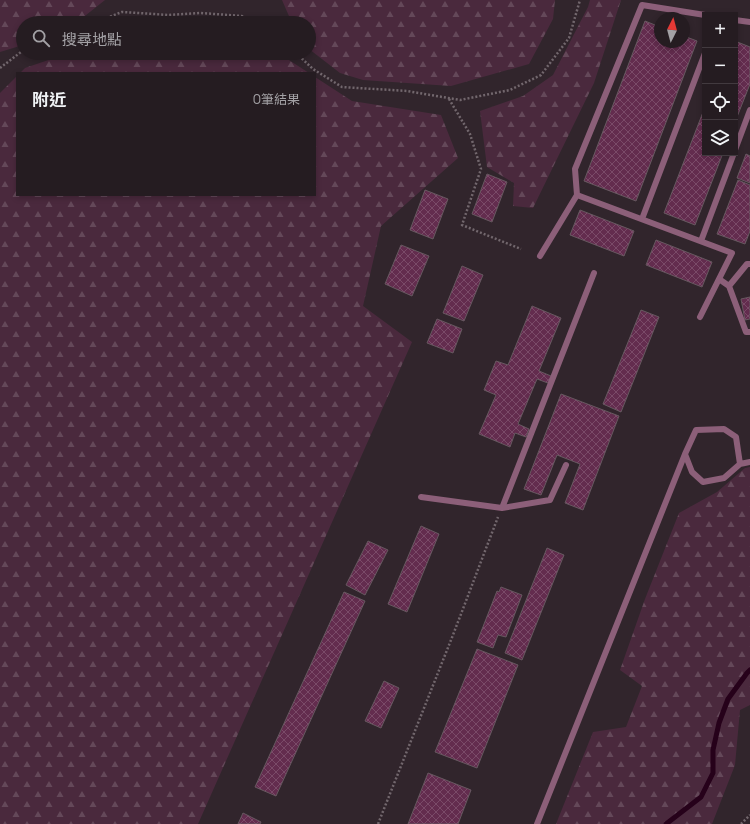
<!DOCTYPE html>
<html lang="zh-TW">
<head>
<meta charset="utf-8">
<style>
  body { margin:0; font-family:"Space Grotesk","Noto Sans TC",sans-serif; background:#31292e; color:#f1f3f6 }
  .controls { position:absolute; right:12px; top:12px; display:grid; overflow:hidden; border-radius:0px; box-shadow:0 2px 6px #0003 }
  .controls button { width:36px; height:36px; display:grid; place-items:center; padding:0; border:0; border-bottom:1px solid #423a3f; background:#251c21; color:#f1f3f6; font:20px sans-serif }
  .compass { position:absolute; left:654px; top:12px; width:36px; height:36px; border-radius:50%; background:#251c21; box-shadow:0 2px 6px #0003; rotate:6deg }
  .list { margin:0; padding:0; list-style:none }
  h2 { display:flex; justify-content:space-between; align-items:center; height:52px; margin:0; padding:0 16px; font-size:17px }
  h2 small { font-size:13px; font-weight:400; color:#a3a1a5 }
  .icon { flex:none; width:22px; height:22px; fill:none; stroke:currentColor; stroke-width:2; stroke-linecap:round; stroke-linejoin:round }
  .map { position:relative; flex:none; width:750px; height:824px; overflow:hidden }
  .search { position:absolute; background:#251c21; box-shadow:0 2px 6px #0003; left:16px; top:16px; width:300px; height:44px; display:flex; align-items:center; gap:10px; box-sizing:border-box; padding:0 14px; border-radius:22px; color:#a3a1a5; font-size:15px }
  .panel { position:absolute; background:#251c21; box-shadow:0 2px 6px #0003; left:16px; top:72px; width:300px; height:124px; border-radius:0px }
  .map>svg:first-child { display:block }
</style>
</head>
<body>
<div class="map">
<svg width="750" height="824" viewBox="0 0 750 824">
  <defs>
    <pattern id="forest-firs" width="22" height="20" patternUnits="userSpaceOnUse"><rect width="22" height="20" fill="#4a293d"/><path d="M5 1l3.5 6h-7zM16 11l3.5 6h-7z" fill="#644859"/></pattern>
    <pattern id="building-cross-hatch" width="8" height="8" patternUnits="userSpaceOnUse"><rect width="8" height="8" fill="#632c4e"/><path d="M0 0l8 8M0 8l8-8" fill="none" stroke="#7a4a68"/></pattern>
  </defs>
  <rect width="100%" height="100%" fill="#31252c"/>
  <!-- forest -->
  <path fill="url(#forest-firs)" d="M0,0H105L76,23H23V45L0,52Z
    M282,0H555L553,19L529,64L451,86L363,80L340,73L309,49V23H292Z
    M590,0H621L594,83L533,208L513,206L514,183L487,167L480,111L523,96L553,75L588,7Z
    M69,53H278L309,73H20L25,68Z
    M17,76V195H315V77L352,101L441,115L458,158L381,226L363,306L412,342L198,824H0V93Z
    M750,467V705L740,710L735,765L712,824H556L593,732L626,727L642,686L620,670L645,599L679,513L717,492L745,468Z"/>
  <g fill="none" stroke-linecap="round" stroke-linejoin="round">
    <!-- stream -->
    <path stroke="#26011a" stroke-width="5" d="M666,824L701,797L713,773V750L719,723L728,699L747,673L750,670"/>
  </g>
  <!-- building -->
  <path fill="url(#building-cross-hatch)" stroke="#675860" d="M645,21L660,27V42H684V36L697,41L636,201L584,181Z
    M735,41L750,47V84L735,122Z
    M705,107V153H723L695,225L664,213Z
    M746,154L750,156V183L737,178Z
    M487,174L507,182L492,222L472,214Z
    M738,180L750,185V231L745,244L717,234Z
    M425,190L448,199L433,239L410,230Z
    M580,210L634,231L624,256L570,235Z
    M656,240L712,262L702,287L646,265Z
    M401,245L429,256L412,296L385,284Z
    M462,266L483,275L464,321L443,313Z
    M750,297V319L745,320L741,299Z
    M532,306L561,318L539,371L551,376L548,383L537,379L518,424L529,429L526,437L515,433L510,447L479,434L496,395L484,390L496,361L508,365Z
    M641,310L659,317L621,412L603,404Z
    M437,319L462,329L453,353L427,343Z
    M561,394L619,416L583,510L565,503L580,464L557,455L541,495L524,489Z
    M421,526L439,534L407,612L388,604Z
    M368,541L388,550L365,595L346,585Z
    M547,548L564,555L522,660L505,653Z
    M501,587L522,595L506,637L498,635L493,648L477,642L497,591L499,592Z
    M344,592L365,601L276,796L255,787Z
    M477,649L518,665L477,768L435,752Z
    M384,681L399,688L381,728L365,721Z
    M428,773L471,790L458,824H408Z
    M243,813L261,822L260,824H238Z"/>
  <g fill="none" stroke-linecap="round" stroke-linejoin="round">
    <!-- path -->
    <path stroke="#72676d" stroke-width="2.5" stroke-dasharray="2 2" stroke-linecap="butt" d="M100,23L109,17L122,12L169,15L201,13L242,16L255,23
      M296,53L313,69L342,87L407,91L460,100L510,90L541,75L569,38L580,0
      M0,68L21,52H23
      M449,99L470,134L481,169L462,225L521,249
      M378,824L453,635L498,517
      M741,824L750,815"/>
    <!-- lane -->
    <path stroke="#8c5f79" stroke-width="6" d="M735,20L750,22
      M735,150L750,110
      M577,195L575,169L642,5L705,15
      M642,219L705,53
      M701,241L734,153
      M540,256L577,195L732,253L700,317
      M719,279L729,286L746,332H750
      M729,286L747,264H750
      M724,429L736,437L740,464L724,478L703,482L692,472L685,454L696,430Z
      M740,464L750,462
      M421,497L502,508L550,500L566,465
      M502,508L594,273
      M537,824L685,454"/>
  </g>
</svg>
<div class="controls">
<button>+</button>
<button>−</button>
<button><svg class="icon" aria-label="locate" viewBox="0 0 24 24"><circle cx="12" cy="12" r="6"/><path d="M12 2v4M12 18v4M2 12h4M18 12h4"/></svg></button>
<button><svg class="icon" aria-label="layers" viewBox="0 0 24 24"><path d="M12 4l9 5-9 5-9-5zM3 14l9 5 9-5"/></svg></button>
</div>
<svg class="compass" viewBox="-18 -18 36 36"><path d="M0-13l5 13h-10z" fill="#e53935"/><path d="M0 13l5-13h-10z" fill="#a3a1a5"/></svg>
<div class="search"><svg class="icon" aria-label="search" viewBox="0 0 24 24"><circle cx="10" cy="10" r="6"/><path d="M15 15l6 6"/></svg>搜尋地點</div>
<section class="panel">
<h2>附近<small>0筆結果</small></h2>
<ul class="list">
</ul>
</section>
</div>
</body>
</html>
